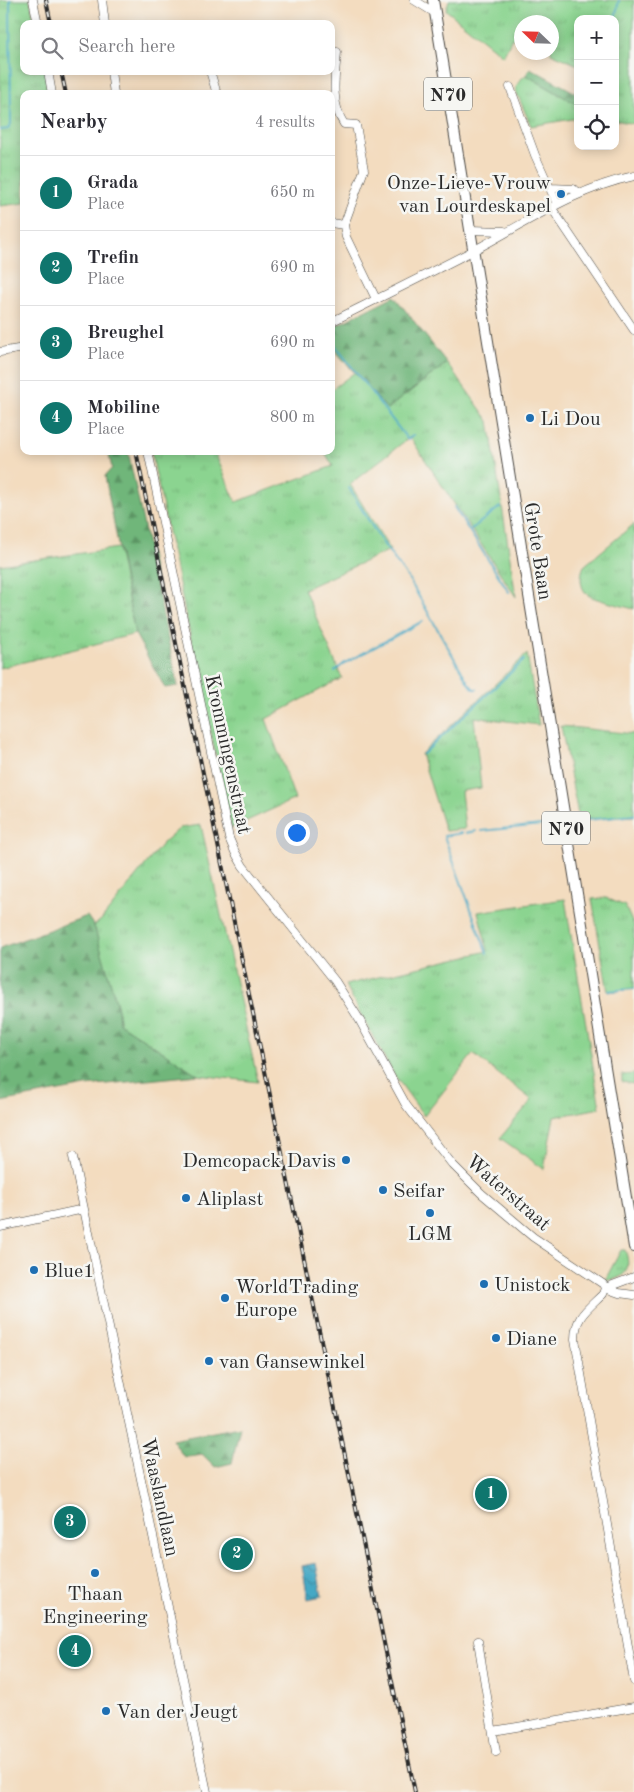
<!DOCTYPE html>
<html lang="en">
<head>
<meta charset="utf-8">
<style>
  body { margin:0; font-family:"Old Standard TT",serif; background:#f2f2f3; color:#2b2b33 }
  .controls { position:absolute; right:15px; top:15px; display:grid; overflow:hidden; border-radius:10px; box-shadow:0 2px 12px #0003 }
  .controls button { width:45px; height:45px; display:grid; place-items:center; padding:0; border:0; border-bottom:1px solid #e1e1e2; background:#fff; color:#2b2b33; font:25px sans-serif }
  .compass { position:absolute; left:514px; top:15px; width:45px; height:45px; border-radius:50%; background:#fff; box-shadow:0 2px 12px #0003; rotate:293deg }
  .you { position:absolute; left:296px; top:832px; width:18px; height:18px; margin:-12px; border:4px solid #fff; border-radius:50%; background:#1a73e8; box-shadow:0 0 0 8px #1a73e833 }
  .badge { display:grid; place-items:center; width:32px; height:32px; border-radius:50%; background:#0f766e; color:#fff; font-size:16px; font-weight:700 }
  .pin { position:absolute; translate:-50% -50%; border:2px solid #fff; box-shadow:0 1px 5px #0006 }
  .list { margin:0; padding:0; list-style:none }
  h2 { display:flex; justify-content:space-between; align-items:center; height:65px; margin:0; padding:0 20px; font-size:21px }
  h2 small { font-size:16px; font-weight:400; color:#7c7c81 }
  .list li { display:grid; grid-template-columns:32px 1fr auto; gap:15px; align-items:center; box-sizing:border-box; height:75px; padding:0 20px; border-top:1px solid #e1e1e2 }
  .list b { display:block; font-size:19px; white-space:nowrap }
  .list p { margin:0; font-size:16px; white-space:nowrap; color:#7c7c81 }
  .list em { font-size:16px; font-style:normal; color:#7c7c81 }
  .icon { flex:none; width:28px; height:28px; fill:none; stroke:currentColor; stroke-width:2; stroke-linecap:round; stroke-linejoin:round }
  .map { position:relative; flex:none; width:634px; height:1792px; overflow:hidden }
  .search { position:absolute; background:#fff; box-shadow:0 2px 12px #0003; left:20px; top:20px; width:315px; height:55px; display:flex; align-items:center; gap:12px; box-sizing:border-box; padding:0 18px; border-radius:10px; color:#7c7c81; font-size:19px }
  .panel { position:absolute; background:#fff; box-shadow:0 2px 12px #0003; left:20px; top:90px; width:315px; height:365px; border-radius:10px }
  .map>svg:first-child { display:block }
</style>
</head>
<body>
<div class="map">
<svg width="634" height="1792" viewBox="0 0 634 1792">
  <defs>
    <pattern id="grass-tufts" width="24" height="20" patternUnits="userSpaceOnUse" patternTransform="scale(1.25)"><rect width="24" height="20" fill="#8bd490"/><path d="M3 7l-1-3M5 7V3M7 7l1-3M15 17l-1-3M17 17v-4M19 17l1-3" fill="none" stroke="#78b67c"/></pattern>
    <pattern id="forest-firs" width="22" height="20" patternUnits="userSpaceOnUse" patternTransform="scale(1.25)"><rect width="22" height="20" fill="#70b67a"/><path d="M5 1l3.5 6h-7zM16 11l3.5 6h-7z" fill="#5c9464"/></pattern>
    <pattern id="water-waves" width="16" height="10" patternUnits="userSpaceOnUse" patternTransform="scale(1.25)"><rect width="16" height="10" fill="#45a8c4"/><path d="M0 5q4-4 8 0t8 0" fill="none" stroke="#3a899f"/></pattern>
  </defs>
  <rect width="100%" height="100%" fill="#f6f6f2"/>
  <filter id="ink" filterUnits="userSpaceOnUse"><feTurbulence type="fractalNoise" baseFrequency=".02" numOctaves="2"/><feDisplacementMap in="SourceGraphic" scale="10" xChannelSelector="R" yChannelSelector="G"/><feConvolveMatrix kernelMatrix="1 2 1 2 8 2 1 2 1" color-interpolation-filters="sRGB"/></filter>
  <filter id="wash" filterUnits="userSpaceOnUse"><feTurbulence type="fractalNoise" baseFrequency=".0096" numOctaves="4" result="noise"/><feDisplacementMap in="SourceGraphic" scale="20" xChannelSelector="R" yChannelSelector="G"/><feGaussianBlur stdDeviation="1.12" result="paint"/><feColorMatrix in="noise" values="0 0 0 0 0 0 0 0 0 0 0 0 0 0 0 0 0 1.4 0 .05"/><feComposite in="paint" operator="in"/></filter>
  <g filter="url(#wash)">
    <rect width="100%" height="100%" fill="#f3dcbf"/>
    <!-- grass -->
    <path fill="url(#grass-tufts)" stroke="#5b805e" d="M0,0H30L35,24H24V71H45L49,94H24V203L0,206Z
      M449,0H634V124L615,120V19H578V65L551,53L552,22H522L521,41L512,38L503,56L446,10Z
      M526,75L578,105V118L531,126L516,91C516,84 520,79 526,75Z
      M447,363L489,421L516,597L410,437L350,484L390,550L304,589L342,678L266,719L295,799L231,828L151,451H214L236,502L333,466L324,451H331V390L355,372L387,409Z
      M634,524V609C626,607 593,599 588,595C579,588 580,574 584,566Z
      M118,548L135,634L0,668V565Z
      M527,654L539,725L474,717L481,788L461,791L465,829L445,831L421,754Z
      M561,726L634,734V816L579,820Z
      M201,825L258,1082L198,1075L119,1023L118,1009L94,926L102,919L162,844L180,828Z
      M606,898L625,906L634,926V989L608,992L592,899Z
      M565,899L600,1108L554,1117L544,1169L500,1138L532,1100L473,1054L424,1116L393,1073L345,985L488,951L478,912Z
      M634,1074V1084L622,1082V1075Z
      M621,1250H625C632,1268 626,1280 605,1280Z"/>
    <!-- forest -->
    <path fill="url(#forest-firs)" stroke="#4e7052" d="M530,68L578,94V105L526,75Z
      M394,296L447,363L387,409L331,346V328Z
      M108,451H128L178,686L165,688L135,634L105,476L112,468Z
      M87,916L94,926L118,1009L119,1023L198,1075L86,1086L0,1102V948Z
      M240,1427L232,1463L215,1467L202,1454L184,1457L172,1440Z"/>
    <!-- water -->
    <path fill="url(#water-waves)" stroke="#386a78" d="M316,1563L322,1596L308,1599L302,1566Z"/>
    <g fill="none" stroke-linecap="round" stroke-linejoin="round">
      <!-- stream -->
      <path stroke="#45a8c4" stroke-width="2" d="M615,19L619,0
        M0,130L8,129L11,124L10,0
        M22,130H24
        M331,340L408,440L413,435
        M349,488L380,539L410,581L469,684L474,689H477
        M454,507L509,592
        M470,530L500,507
        M335,671L345,663L423,621
        M423,754L524,660
        M578,821L634,815
        M481,831L552,824
        M462,833L444,836L487,953
        M466,833L476,831
        M609,991L634,989"/>
    </g>
  </g>
  <g filter="url(#ink)">
    <g fill="none" stroke-linecap="round" stroke-linejoin="round">
      <defs>
        <path id="minor" d="M33,0L38,24
          M102,0L105,24
          M414,0L435,13
          M331,53L337,52C335,76 330,103 344,124L356,125L364,170L344,225L346,237L376,299
          M48,71L52,94
          M111,71L114,94
          M210,71L217,94
          M510,87L535,155L557,204
          M551,188L573,189L581,193
          M551,207L634,330
          M331,223L344,225
          M470,230L504,231
          M331,322C381,297 432,272 482,246C532,219 578,188 634,176
          M0,352L24,348
          M148,451L229,838L235,852L243,866L335,981L359,1019L406,1105L452,1164L481,1193L533,1237L603,1284L605,1288
          M73,1157L207,1792
          M0,1227L84,1209
          M634,1277L605,1288L603,1294C588,1309 575,1316 575,1339L634,1681
          M605,1288L619,1293L634,1295
          M478,1641L496,1752
          M493,1731L634,1707"/>
        <path id="major" d="M433,0L634,1247"/>
      </defs>
      <!-- minor casing -->
      <use href="#minor" stroke="#494641" stroke-width="9"/>
      <!-- major casing -->
      <use href="#major" stroke="#494641" stroke-width="12"/>
      <!-- minor -->
      <use href="#minor" stroke="#fff" stroke-width="8"/>
      <!-- major -->
      <use href="#major" stroke="#fff" stroke-width="10"/>
      <defs>
        <path id="rail" d="M46,0L51,24
          M61,71L66,94
          M136,451L415,1792"/>
      </defs>
      <!-- rail casing -->
      <use href="#rail" stroke="#2b2b2b" stroke-width="4"/>
      <!-- rail -->
      <use href="#rail" stroke="#f6f6f2" stroke-width="2" stroke-dasharray="5.5" stroke-linecap="butt"/>
    </g>
  </g>
  <!-- markers -->
  <g fill="#1f6fb2" stroke="#f6f6f2" stroke-width="2">
    <circle cx="561" cy="194" r="5"/>
    <circle cx="530" cy="418" r="5"/>
    <circle cx="346" cy="1160" r="5"/>
    <circle cx="383" cy="1190" r="5"/>
    <circle cx="186" cy="1198" r="5"/>
    <circle cx="430" cy="1213" r="5"/>
    <circle cx="34" cy="1270" r="5"/>
    <circle cx="484" cy="1284" r="5"/>
    <circle cx="225" cy="1298" r="5"/>
    <circle cx="496" cy="1338" r="5"/>
    <circle cx="209" cy="1361" r="5"/>
    <circle cx="95" cy="1573" r="5"/>
    <circle cx="106" cy="1711" r="5"/>
  </g>
  <g text-anchor="middle" stroke-width="5" stroke-linejoin="round" paint-order="stroke">
    <!-- shield labels -->
    <g fill="#f6f6f2" stroke="#686867" stroke-width="1">
      <rect x="424" y="77.5" width="48" height="33" rx="4"/>
      <rect x="542" y="811.5" width="48" height="33" rx="4"/>
    </g>
    <g font-size="19" font-weight="bold" fill="#2b2b2b">
      <text x="448" y="101">N70</text>
      <text x="566" y="835">N70</text>
    </g>
    <!-- poi labels -->
    <g font-size="20" fill="#2b2b2b" stroke="#f6f6f2" text-anchor="start">
      <text x="551" y="189" text-anchor="end">Onze-Lieve-Vrouw<tspan x="551" dy="23">van Lourdeskapel</tspan></text>
      <text x="540" y="425">Li Dou</text>
      <text x="336" y="1167" text-anchor="end">Demcopack Davis</text>
      <text x="393" y="1197">Seifar</text>
      <text x="196" y="1205">Aliplast</text>
      <text x="430" y="1240" text-anchor="middle">LGM</text>
      <text x="44" y="1277">Blue1</text>
      <text x="494" y="1291">Unistock</text>
      <text x="235" y="1293">WorldTrading<tspan x="235" dy="23">Europe</tspan></text>
      <text x="506" y="1345">Diane</text>
      <text x="219" y="1368">van Gansewinkel</text>
      <text x="95" y="1600" text-anchor="middle">Thaan<tspan x="95" dy="23">Engineering</tspan></text>
      <text x="116" y="1718">Van der Jeugt</text>
    </g>
    <!-- street labels -->
    <g font-size="20" fill="#2b2b2b" stroke="#f6f6f2">
      <text transform="translate(539 551) rotate(81)" y="7">Grote Baan</text>
      <text transform="translate(229 754) rotate(78)" y="7">Krommingenstraat</text>
      <text transform="translate(509 1192) rotate(41)" y="7">Waterstraat</text>
      <text transform="translate(161 1497) rotate(78)" y="7">Waaslandlaan</text>
    </g>
  </g>
</svg>
<div class="controls">
<button>+</button>
<button>−</button>
<button><svg class="icon" aria-label="locate" viewBox="0 0 24 24"><circle cx="12" cy="12" r="6"/><path d="M12 2v4M12 18v4M2 12h4M18 12h4"/></svg></button>
</div>
<svg class="compass" viewBox="-18 -18 36 36"><path d="M0-13l5 13h-10z" fill="#e53935"/><path d="M0 13l5-13h-10z" fill="#7c7c81"/></svg>
<div class="you"></div>
<div class="pin badge" style="left:491px;top:1494px">1</div>
<div class="pin badge" style="left:237px;top:1554px">2</div>
<div class="pin badge" style="left:70px;top:1522px">3</div>
<div class="pin badge" style="left:75px;top:1651px">4</div>
<div class="search"><svg class="icon" aria-label="search" viewBox="0 0 24 24"><circle cx="10" cy="10" r="6"/><path d="M15 15l6 6"/></svg>Search here</div>
<section class="panel">
<h2>Nearby<small>4 results</small></h2>
<ul class="list">
<li><span class="badge">1</span><div><b>Grada</b><p>Place</p></div><em>650 m</em></li>
<li><span class="badge">2</span><div><b>Trefin</b><p>Place</p></div><em>690 m</em></li>
<li><span class="badge">3</span><div><b>Breughel</b><p>Place</p></div><em>690 m</em></li>
<li><span class="badge">4</span><div><b>Mobiline</b><p>Place</p></div><em>800 m</em></li>
</ul>
</section>
</div>
</body>
</html>
